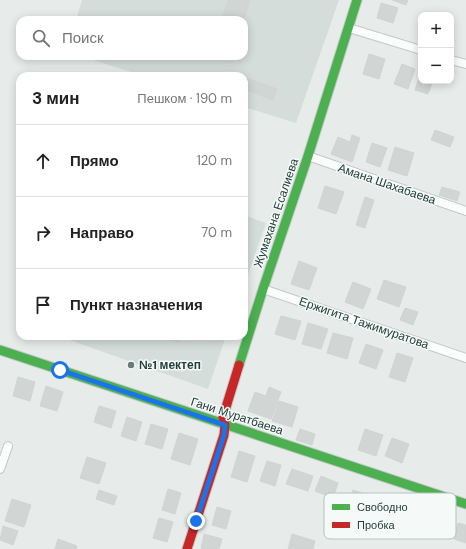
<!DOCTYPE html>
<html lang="ru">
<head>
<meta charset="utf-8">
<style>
  body { margin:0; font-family:"DM Sans",sans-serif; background:#f6f6f6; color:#222 }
  .controls { position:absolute; right:12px; top:12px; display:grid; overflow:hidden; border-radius:8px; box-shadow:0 2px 10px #0003 }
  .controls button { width:36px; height:36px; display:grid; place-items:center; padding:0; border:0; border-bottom:1px solid #e0e0e0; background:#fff; color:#222; font:20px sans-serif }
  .stop { position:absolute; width:12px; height:12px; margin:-9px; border:3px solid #1a73e8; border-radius:50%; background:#fff }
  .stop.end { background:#1a73e8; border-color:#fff; box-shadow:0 1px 4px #0008 }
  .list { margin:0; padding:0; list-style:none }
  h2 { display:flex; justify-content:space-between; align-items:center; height:52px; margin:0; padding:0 16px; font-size:17px }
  h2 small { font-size:13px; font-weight:400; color:#767676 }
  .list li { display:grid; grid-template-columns:26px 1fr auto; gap:12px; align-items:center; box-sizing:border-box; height:72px; padding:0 16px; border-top:1px solid #e0e0e0 }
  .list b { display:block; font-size:15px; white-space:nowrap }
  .list em { font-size:13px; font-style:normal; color:#767676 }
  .icon { flex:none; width:22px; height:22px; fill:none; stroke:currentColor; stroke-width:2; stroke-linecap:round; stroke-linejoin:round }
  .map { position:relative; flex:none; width:466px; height:549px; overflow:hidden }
  .search { position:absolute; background:#fff; box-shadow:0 2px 10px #0003; left:16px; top:16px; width:232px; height:44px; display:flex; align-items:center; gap:10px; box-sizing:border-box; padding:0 14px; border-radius:12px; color:#767676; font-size:15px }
  .panel { position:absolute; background:#fff; box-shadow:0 2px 10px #0003; left:16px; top:72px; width:232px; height:268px; border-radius:12px }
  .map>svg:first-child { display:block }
</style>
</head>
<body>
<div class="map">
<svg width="466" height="549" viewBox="0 0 466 549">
  <rect width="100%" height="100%" fill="#e7ecea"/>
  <!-- built -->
  <path fill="#d5ddda" d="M82,0H339L296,123L244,107V76H144L80,56H244V20H76Z
    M244,215L266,223L244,286Z
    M58,336H226L208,389Z"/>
  <!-- building -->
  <path fill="#d1d5d4" stroke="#cfd5d3" d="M228,0H250L244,20H222Z
    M392,0H408L406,5Z
    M381,3L398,8L393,23L377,18Z
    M369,54L385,59L379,79L363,74Z
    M402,64L415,69L408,89L394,84Z
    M421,72V81H433L428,94L415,90Z
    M244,77L277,89L273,100L244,89Z
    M435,130L454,137L450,147L431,140Z
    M352,135L360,138L352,162L331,154L338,137L350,142Z
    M372,143L387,148L380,167L366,162Z
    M395,147L414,153L407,176L388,170Z
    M325,186L344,192L336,214L318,208Z
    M442,187L460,192L457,201L439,195Z
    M365,197L374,200L365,228L356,225Z
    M299,261L317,268L309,290L291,284Z
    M384,280L406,287L399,307L377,299Z
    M353,282L371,289L363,309L345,302Z
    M405,308L418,312L413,325L400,320Z
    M281,316L301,321L295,340L275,334Z
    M308,323L328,329L321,349L302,344Z
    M333,333L353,338L347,359L327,353Z
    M161,336H181L179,342Z
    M366,344L383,350L376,369L359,363Z
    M397,353L413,358L405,382L389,377Z
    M18,377L35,382L30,401L13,396Z
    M46,386L63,392L57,411L40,406Z
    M269,387L281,392L271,419L248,411L255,392L266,396Z
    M279,401L298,407L292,427L272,421Z
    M99,406L116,411L111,428L94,422Z
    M127,417L142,422L136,441L121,436Z
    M151,424L168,429L162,449L145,444Z
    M300,429L315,434L312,445L296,440Z
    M365,429L383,435L376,456L358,450Z
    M179,433L198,439L190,465L171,459Z
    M392,438L409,444L402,463L385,456Z
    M239,451L255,456L247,482L231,477Z
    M87,457L106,463L99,484L80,478Z
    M267,461L281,465L275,486L260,481Z
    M292,469L313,476L308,491L286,484Z
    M321,476L338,483L333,498L315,491Z
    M168,489L181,493L175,514L162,510Z
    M99,490L117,496L114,505L96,499Z
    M353,490L368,495L362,511L348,507Z
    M12,499L31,505L24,527L5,521Z
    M217,507L231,511L226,529L212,525Z
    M159,518L173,522L167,542L153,538Z
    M458,523L466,525V543L454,539Z
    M3,526L18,531L13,545L0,540Z
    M204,534L222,539L219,549H201Z
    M292,534L315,541L313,549H288Z
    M58,539L77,546L76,549H55Z"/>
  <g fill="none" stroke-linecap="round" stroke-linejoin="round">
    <defs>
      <path id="street" d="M349,28L421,50
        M451,60L466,64
        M308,156L466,211
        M263,289L466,358
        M0,469L8,446"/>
      <path id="fast" d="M0,350L466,504
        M239,365L263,289L308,156L357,0"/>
      <path id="jam" d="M187,549L224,435L225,425L223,417L239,365"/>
    </defs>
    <!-- street casing -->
    <use href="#street" stroke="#c4c9c7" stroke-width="10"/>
    <!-- fast casing -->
    <use href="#fast" stroke="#c2c9c7" stroke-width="11"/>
    <!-- jam casing -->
    <use href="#jam" stroke="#c2c9c7" stroke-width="11"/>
    <!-- street -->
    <use href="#street" stroke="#fbfcfc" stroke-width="8"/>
    <!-- fast -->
    <use href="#fast" stroke="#4caf50" stroke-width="9"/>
    <!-- jam -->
    <use href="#jam" stroke="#c62828" stroke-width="9"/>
  </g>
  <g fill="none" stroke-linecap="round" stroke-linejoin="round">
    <!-- route -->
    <path stroke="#1a73e8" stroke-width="5" d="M60,370L225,425L224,435L196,521"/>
  </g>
  <!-- markers -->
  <circle fill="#687c78" stroke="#f5faf8" stroke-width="1.5" cx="131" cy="365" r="4"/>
  <g text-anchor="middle" stroke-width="3" stroke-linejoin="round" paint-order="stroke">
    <!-- street labels -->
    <g font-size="12" fill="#243f3b" stroke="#f5faf8">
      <text transform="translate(387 184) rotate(19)" y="4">Амана Шахабаева</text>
      <text transform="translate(276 213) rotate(-71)" y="4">Жумахана Есалиева</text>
      <text transform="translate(364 323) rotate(19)" y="4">Ержигита Тажимуратова</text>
      <text transform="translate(237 416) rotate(18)" y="4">Гани Муратбаева</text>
    </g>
    <!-- poi labels -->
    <g font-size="12" font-weight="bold" fill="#243f3b" stroke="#f5faf8" text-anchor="start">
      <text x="139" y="369">№1 мектеп</text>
    </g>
  </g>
  <!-- legend -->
  <rect x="324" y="493" width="132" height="46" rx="6" fill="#f5faf8" stroke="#b6c2bf" stroke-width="1"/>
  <rect x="332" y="504" width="18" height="6" fill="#4caf50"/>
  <rect x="332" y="522" width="18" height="6" fill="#c62828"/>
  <g font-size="11" fill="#243f3b">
    <text x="357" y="511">Свободно</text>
    <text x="357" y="529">Пробка</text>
  </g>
</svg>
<div class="controls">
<button>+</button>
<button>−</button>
</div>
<div class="stop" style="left:60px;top:370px"></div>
<div class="stop end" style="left:196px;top:521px"></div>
<div class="search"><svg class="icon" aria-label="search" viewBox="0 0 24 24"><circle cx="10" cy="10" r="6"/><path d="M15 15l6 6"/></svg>Поиск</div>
<section class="panel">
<h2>3 мин<small>Пешком · 190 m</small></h2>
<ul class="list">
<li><svg class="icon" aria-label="ahead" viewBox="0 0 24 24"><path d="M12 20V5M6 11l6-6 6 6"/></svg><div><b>Прямо</b></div><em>120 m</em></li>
<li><svg class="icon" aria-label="right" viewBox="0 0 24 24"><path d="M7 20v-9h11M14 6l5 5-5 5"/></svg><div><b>Направо</b></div><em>70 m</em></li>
<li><svg class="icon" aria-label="arrive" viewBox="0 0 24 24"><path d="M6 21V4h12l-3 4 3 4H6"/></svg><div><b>Пункт назначения</b></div></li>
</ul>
</section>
</div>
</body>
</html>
